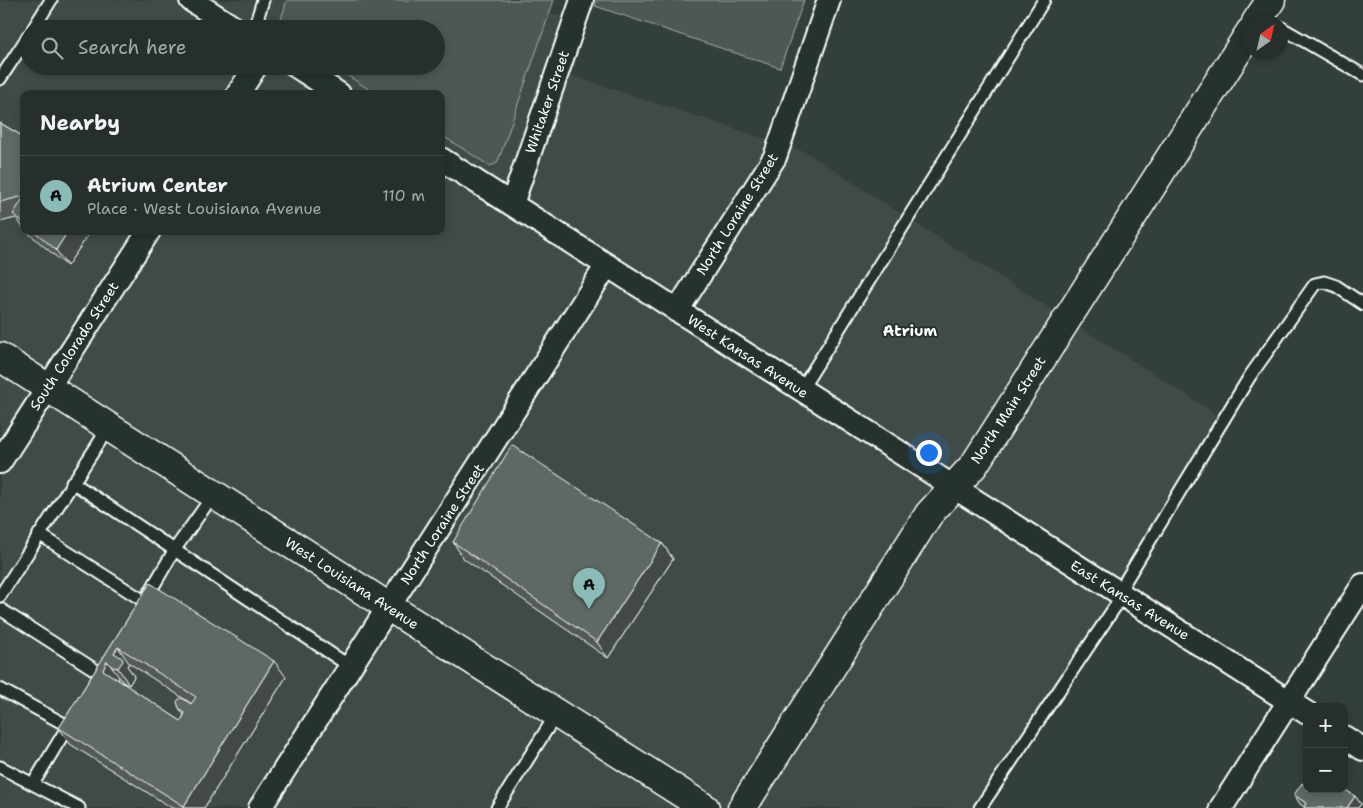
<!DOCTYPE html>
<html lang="en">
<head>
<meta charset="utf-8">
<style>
  body { margin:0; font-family:"Shantell Sans",sans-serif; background:#2e3734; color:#f1f3f6 }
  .controls { position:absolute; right:15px; bottom:15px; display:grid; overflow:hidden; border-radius:10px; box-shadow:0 2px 8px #0003 }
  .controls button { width:45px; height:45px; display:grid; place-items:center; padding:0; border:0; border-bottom:1px solid #424a48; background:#262f2c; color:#f1f3f6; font:25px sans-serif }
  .compass { position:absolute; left:1243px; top:15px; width:45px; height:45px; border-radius:50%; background:#262f2c; box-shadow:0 2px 8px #0003; rotate:34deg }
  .you { position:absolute; left:928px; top:452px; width:18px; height:18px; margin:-12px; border:4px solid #fff; border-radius:50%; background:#1a73e8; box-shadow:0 0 0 8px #1a73e833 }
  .badge { display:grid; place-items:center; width:32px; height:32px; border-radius:50%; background:#8bbbb9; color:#111; font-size:16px; font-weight:700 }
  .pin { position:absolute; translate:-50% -41px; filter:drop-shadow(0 1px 2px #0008) }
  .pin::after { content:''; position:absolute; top:26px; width:18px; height:15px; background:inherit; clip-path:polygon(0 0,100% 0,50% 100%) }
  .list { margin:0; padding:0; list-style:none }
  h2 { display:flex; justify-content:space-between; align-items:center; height:65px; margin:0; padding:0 20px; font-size:21px }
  h2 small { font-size:16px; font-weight:400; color:#a4a9a9 }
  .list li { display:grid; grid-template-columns:32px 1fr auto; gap:15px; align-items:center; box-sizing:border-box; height:80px; padding:0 20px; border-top:1px solid #424a48 }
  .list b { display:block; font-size:19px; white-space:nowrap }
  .list p { margin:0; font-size:16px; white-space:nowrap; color:#a4a9a9 }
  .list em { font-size:16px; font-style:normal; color:#a4a9a9 }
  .icon { flex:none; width:28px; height:28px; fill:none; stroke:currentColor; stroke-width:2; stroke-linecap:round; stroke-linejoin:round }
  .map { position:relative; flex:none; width:1363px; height:808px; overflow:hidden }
  .search { position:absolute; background:#262f2c; box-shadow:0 2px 8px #0003; left:20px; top:20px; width:425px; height:55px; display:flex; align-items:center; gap:12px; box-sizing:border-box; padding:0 18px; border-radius:28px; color:#a4a9a9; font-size:19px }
  .panel { position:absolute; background:#262f2c; box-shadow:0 2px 8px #0003; left:20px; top:90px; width:425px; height:145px; border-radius:10px }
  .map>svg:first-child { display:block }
</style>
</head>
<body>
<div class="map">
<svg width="1363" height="808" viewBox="0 0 1363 808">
  <rect width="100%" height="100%" fill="#333f3a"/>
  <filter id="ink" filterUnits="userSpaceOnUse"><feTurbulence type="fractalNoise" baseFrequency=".02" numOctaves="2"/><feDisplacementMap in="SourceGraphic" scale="10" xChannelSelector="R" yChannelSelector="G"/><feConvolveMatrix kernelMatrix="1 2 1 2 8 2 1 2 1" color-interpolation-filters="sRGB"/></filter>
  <g filter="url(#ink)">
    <!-- built -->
    <path fill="#404c47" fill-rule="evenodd" d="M0,0H514L574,21L557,71L806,152L901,214L1218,415L1227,422L980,808H0ZM29,29H436V66H29ZM24,94H441V231H24Z"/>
    <!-- green -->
    <path fill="#4d5853" stroke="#a6aca9" d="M287,0H554L500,156L497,163L490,166L441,135V94H376L333,66H436V29H278Z
      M597,0H804L780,68L595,6Z"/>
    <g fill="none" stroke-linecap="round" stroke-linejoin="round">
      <defs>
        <path id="lane" d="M1280,27L1363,75
          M33,29L51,0
          M254,29L263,0
          M0,79L29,35
          M801,390L1044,0
          M72,482L351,667
          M39,534L144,601
          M1118,593L1250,376L1315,284L1324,282L1336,286L1363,304
          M0,596L109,427
          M147,597L175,549L214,494
          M0,609L100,673
          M0,689L68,726
          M0,767L79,808
          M33,784L71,721
          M497,808L557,713
          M980,808L1123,595"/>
        <path id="street" d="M191,0L236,29
          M296,66L339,94
          M238,94L256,66
          M441,159L1307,713
          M512,204L582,0
          M677,311L775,157L829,0
          M0,462L149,231
          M1344,737L1363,749
          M260,808L607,265
          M1221,808L1363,585"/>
        <path id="secondary" d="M1256,22L1271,0
          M0,357L389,607L705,808
          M742,808L929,514L974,465L1250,32"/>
      </defs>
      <!-- lane casing -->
      <use href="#lane" stroke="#fff" stroke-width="15"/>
      <!-- street casing -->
      <use href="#street" stroke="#fff" stroke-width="26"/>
      <!-- secondary casing -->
      <use href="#secondary" stroke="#fff" stroke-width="31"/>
      <!-- lane -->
      <use href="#lane" stroke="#26332d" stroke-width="11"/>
      <!-- street -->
      <use href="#street" stroke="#26332d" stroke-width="22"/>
      <!-- secondary -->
      <use href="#secondary" stroke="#26332d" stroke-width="28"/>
    </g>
    <!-- wall -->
    <path fill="#525a56" stroke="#fff" fill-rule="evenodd" d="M0,123L24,137V229L16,218L0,222Z
      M26,231H91L67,266Z
      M453,542L662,543L673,559L608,658L464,559Z
      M150,583L286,677L204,808H172L70,744L59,728ZM129,663L192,704L179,708L184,715L181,721L118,680L119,677L124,683L129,685L134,677L133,674L127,666Z
      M1304,785L1355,796L1361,804L1358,808H1305L1300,804L1294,795Z"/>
    <!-- shaded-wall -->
    <path fill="#424a46" stroke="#fff" d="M68,231H91L67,266L56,250Z
      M662,543L673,559L608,658L597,642Z
      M118,647L129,663L127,666L133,674L134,677L129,685L118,668L114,653Z
      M107,661L119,677L115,687L103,670Z
      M274,661L286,677L204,808H185L184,806Z
      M1355,796L1361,804L1358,808H1347Z"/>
    <!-- building -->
    <path fill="#5f6964" stroke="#fff" fill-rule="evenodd" d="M0,123L24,137V196L0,202Z
      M24,197V223L13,214Z
      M34,231H68L56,250Z
      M512,445L662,543L597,642L453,542Z
      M150,583L274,661L184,806L59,728ZM118,647L196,697L191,704L182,698L179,699L177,702L179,708L185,713L181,721L103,670L107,661L112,667L118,668L123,661L122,658L114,653Z
      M1307,780V789H1344L1355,796L1347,808H1306L1304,807L1306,803L1294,795L1302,783L1304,785Z"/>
  </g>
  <g text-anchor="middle" stroke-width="4" stroke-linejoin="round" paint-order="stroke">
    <!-- street labels -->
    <g font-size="14" fill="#fff" stroke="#26332d">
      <text transform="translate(547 102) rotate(-71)" y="5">Whitaker Street</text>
      <text transform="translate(737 214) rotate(-58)" y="5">North Loraine Street</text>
      <text transform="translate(74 346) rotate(-57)" y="5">South Colorado Street</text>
      <text transform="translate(748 356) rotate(33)" y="5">West Kansas Avenue</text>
      <text transform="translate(1008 410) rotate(-57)" y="5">North Main Street</text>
      <text transform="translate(442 524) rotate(-57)" y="5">North Loraine Street</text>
      <text transform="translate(352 583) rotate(33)" y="5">West Louisiana Avenue</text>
      <text transform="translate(1130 600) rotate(32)" y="5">East Kansas Avenue</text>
    </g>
    <!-- neighbourhood labels -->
    <g font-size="15" font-weight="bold" fill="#fff" stroke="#26332d">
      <text x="910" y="336">Atrium</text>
    </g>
  </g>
</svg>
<div class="controls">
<button>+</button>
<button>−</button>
</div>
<svg class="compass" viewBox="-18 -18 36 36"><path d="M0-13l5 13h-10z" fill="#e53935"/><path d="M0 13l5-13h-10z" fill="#a4a9a9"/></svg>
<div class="you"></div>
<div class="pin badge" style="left:589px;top:609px">A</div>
<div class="search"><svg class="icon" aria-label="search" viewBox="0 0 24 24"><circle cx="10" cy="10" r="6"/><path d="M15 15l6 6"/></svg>Search here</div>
<section class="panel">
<h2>Nearby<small></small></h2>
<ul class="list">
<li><span class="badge">A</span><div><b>Atrium Center</b><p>Place · West Louisiana Avenue</p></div><em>110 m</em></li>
</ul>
</section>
</div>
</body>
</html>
